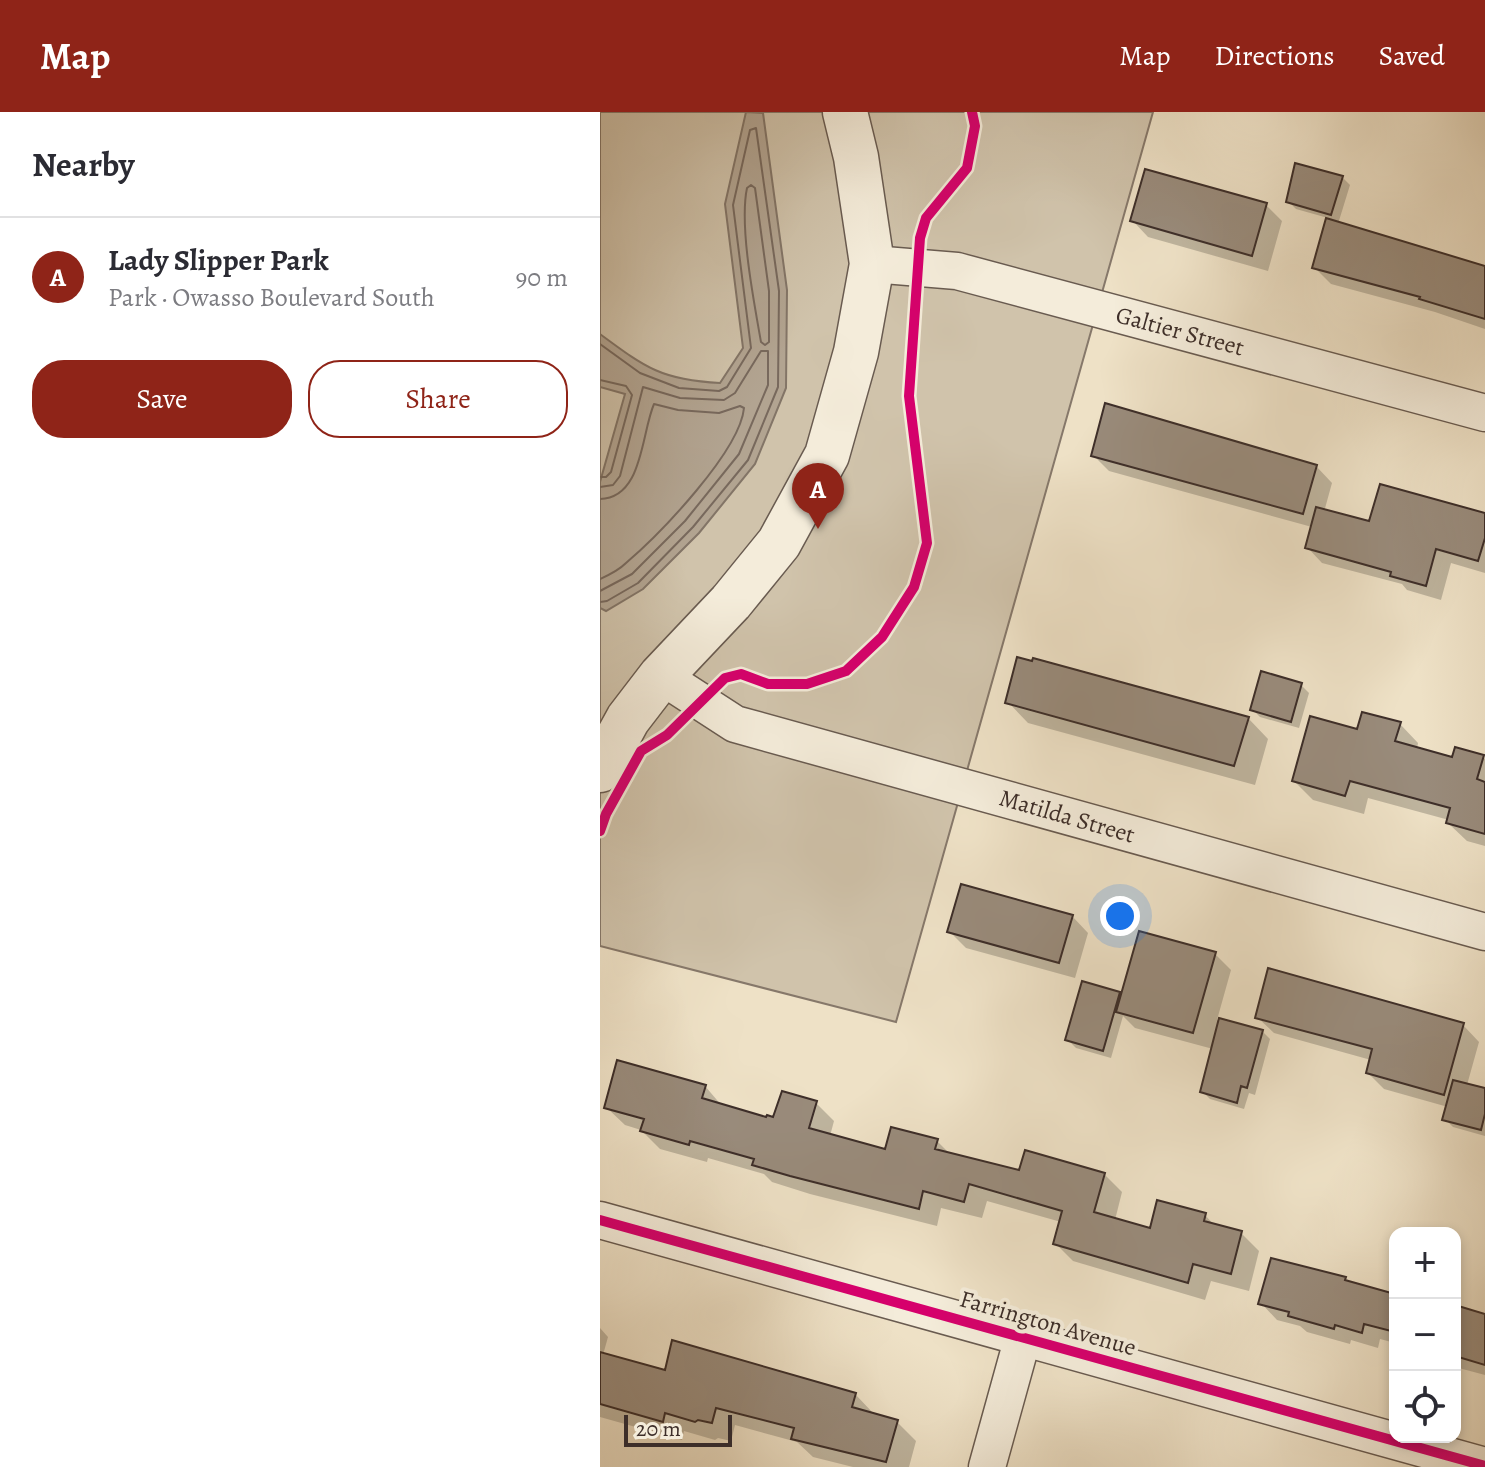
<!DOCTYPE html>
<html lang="en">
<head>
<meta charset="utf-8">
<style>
  body { margin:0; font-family:Alegreya,serif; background:#f2f2f3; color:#2b2b33 }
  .controls { position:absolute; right:24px; bottom:24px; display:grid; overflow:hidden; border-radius:16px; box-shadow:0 4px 12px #0003 }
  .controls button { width:72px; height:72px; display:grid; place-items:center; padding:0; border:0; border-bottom:2px solid #e1e1e2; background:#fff; color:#2b2b33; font:40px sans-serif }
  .scale { position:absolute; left:24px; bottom:20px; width:108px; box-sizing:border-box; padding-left:8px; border:4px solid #3d2e29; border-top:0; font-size:22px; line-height:28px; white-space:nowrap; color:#3d2e29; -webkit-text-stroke:6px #f4ecda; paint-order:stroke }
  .you { position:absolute; left:520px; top:804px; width:28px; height:28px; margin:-20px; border:6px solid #fff; border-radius:50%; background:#1a73e8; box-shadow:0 0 0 12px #1a73e833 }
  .badge { display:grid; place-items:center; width:52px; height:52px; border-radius:50%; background:#8f2418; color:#fff; font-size:26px; font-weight:700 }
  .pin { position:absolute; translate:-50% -66px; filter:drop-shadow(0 2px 4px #0008) }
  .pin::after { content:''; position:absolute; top:42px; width:28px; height:24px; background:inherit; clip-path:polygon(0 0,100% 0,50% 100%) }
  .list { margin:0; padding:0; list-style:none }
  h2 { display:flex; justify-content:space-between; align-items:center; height:104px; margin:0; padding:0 32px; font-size:34px }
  h2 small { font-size:26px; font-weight:400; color:#7c7c81 }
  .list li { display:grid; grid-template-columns:52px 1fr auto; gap:24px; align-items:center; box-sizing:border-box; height:120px; padding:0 32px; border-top:2px solid #e1e1e2 }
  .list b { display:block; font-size:30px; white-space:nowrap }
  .list p { margin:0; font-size:26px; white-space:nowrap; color:#7c7c81 }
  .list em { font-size:26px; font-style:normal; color:#7c7c81 }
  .actions { display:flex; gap:16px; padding:24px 32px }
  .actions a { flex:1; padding:18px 0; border:2px solid #8f2418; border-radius:32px; text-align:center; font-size:28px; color:#8f2418 }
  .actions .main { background:#8f2418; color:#fff }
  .icon { flex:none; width:44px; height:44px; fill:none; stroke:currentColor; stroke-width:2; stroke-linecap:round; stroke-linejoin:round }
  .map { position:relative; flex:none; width:885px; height:1355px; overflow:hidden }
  header { display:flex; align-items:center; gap:48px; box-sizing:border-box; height:112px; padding:0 40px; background:#8f2418; color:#fff }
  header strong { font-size:38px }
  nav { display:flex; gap:44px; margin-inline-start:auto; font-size:28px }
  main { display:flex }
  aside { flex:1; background:#fff }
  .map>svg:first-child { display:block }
</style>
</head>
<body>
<header>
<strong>Map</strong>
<nav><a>Map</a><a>Directions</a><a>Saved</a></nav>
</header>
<main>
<aside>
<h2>Nearby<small></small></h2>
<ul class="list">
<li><span class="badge">A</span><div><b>Lady Slipper Park</b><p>Park · Owasso Boulevard South</p></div><em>90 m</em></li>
</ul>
<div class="actions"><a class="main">Save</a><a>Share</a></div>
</aside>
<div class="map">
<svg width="885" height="1355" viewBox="0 0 885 1355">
  <rect width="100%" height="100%" fill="#eee1c6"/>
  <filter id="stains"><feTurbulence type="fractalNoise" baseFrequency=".0025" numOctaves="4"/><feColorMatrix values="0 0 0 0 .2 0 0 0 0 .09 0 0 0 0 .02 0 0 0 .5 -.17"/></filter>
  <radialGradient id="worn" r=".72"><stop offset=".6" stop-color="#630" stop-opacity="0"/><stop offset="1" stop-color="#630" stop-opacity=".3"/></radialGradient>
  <!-- green -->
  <path fill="#d0c3ab" stroke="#86786a" stroke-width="2" d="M0,0H553L296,910L0,834Z"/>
  <!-- water -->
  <path fill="#b2a491" stroke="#837567" stroke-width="2" d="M146,0L163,1L187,178L186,276L155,352L99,421L43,477L6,499L0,496V370L25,282L0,275V222C46,256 62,268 120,271L143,236L125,92Z"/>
  <!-- shadow -->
  <path fill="#0003" d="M742,65L750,73L738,112L885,156V217L835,200L731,172L715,156L728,106L696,97L688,89Z
    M666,93L682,109L668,159L548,125L532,108Z
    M493,343L716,354L732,371L724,400L770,412L885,403V461L851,451L841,488L807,478L802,472L722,451L707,435L712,415L509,359Z
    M701,573L709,581L699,616L660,605L652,597Z
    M408,590L648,606L668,627L655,673L428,611Z
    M800,612L818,631L817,637L854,647L883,645L885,647V734L867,729L848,711L849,708L768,686L764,702L713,688L694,669L758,620Z
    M472,804L488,821L475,866L366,836L349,819Z
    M615,842L631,858L617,908L662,919L670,927L655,983L649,981L644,997L610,987L602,979L613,937L535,916L523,904L511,946L476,936L468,928L519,882L523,885Z
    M657,905L863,913L879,930L867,973L885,978V1024L853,1015L845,1007L848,995L784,977L768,961L771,948L674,921Z
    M105,974L122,994L175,1007L216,991L234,1009L230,1024L286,1040L337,1029L351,1043L420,1061L504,1062L522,1080L515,1108L552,1118L605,1103L615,1114L641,1121L659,1139L649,1179L611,1169L605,1188L473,1149L455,1131L461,1110L387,1089L382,1106L341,1096L337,1114L210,1082L172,1070L164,1062L108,1046L107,1050L60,1037L41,1018L25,1013L6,995Z
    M745,1166L751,1172L795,1184V1231L780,1227L778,1236L751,1228L750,1232L707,1220L700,1214L677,1208L661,1191Z
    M855,1195L885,1204V1263L855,1255Z
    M0,1216L8,1225L3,1243L66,1260L255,1282L274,1302L297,1310L316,1329L309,1355H253L213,1345L197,1330L135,1313L131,1329L118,1326L115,1328L84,1319L82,1328L0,1305Z"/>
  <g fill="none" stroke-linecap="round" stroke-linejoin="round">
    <!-- shore -->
    <path stroke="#78695d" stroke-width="2" d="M151,73L155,76L169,179V230L165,233L161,230C154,190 139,114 147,76Z
      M0,232L40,261L79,276L119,279L127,275L151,236L133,93L150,18L156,16L179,179L178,275L148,348L93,415L38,471L7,489L0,490
      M0,268L26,274L32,283L11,360L6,365H0
      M0,375L13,373L20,364L43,275L80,286L124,288L135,281L161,239H168V273L139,342L85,409L32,462L0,479
      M0,387C43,386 41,322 54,292L78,298L119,301L140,294L144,296C140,339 60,422 26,451C19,458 9,463 0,467"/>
  </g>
  <!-- building -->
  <path fill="#998b7b" stroke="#3d2e29" stroke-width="2" d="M695,51L743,64L731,103L686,90Z
    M545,57L667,91L652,144L530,109Z
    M726,106L885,154V207L819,187L820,185L712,156Z
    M505,291L717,353L703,402L491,344Z
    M780,372L885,401V426L878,449L836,437L826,474L790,464L791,460L705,436L716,395L769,409Z
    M417,545L432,549L433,546L649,605L634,654L405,591Z
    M661,559L702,571L691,610L650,598Z
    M762,600L801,610L795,629L852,645L855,635L884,643L877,667L885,670V722L846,711L850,696L750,669L745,684L692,669L710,604L757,617Z
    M361,772L473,803L459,851L347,820Z
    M539,819L616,840L593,921L516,900Z
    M668,856L864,911L844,983L766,961L772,937L655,906Z
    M482,869L520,880L503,939L465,928Z
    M619,906L663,918L647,976L641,974L637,991L600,980Z
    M17,948L106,973L102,986L166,1005L167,1003L173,1005L182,979L217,989L209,1016L285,1037L291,1015L338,1027L335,1037L419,1058L425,1038L505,1061L494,1100L550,1116L557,1088L606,1101L604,1109L642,1119L631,1162L593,1152L588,1171L453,1132L462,1099L369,1072L364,1090L323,1079L319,1097L190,1064L152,1053L154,1047L90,1029L89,1033L40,1019L44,1007L4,996Z
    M853,968L885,976V1002L881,1018L842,1008Z
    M671,1146L746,1165L745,1168L795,1182V1220L764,1212L762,1221L735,1213L734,1217L688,1204L689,1200L658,1192Z
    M855,1193L885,1202V1253L855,1244Z
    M72,1228L256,1281L252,1295L298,1308L286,1350L191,1327L194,1316L116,1296L112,1311L98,1308L95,1310L65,1301L63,1310L0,1292V1240L65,1258Z"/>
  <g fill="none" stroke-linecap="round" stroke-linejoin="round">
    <defs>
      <path id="minor" d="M272,152L357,159L885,301
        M61,564L135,612L885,820
        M0,1108L885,1354
        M387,1355L423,1225"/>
      <path id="tertiary" d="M0,658L28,607L61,564L131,490L179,431L227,343L256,240L272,152L256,45L245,0"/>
    </defs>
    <!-- minor casing -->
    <use href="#minor" stroke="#695b50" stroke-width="39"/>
    <!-- tertiary casing -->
    <use href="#tertiary" stroke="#695b50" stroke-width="47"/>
    <!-- minor -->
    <use href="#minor" stroke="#f4ecda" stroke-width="36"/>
    <!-- tertiary -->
    <use href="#tertiary" stroke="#f4ecda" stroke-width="44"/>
    <defs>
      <path id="cycleway" d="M0,719L6,702L41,639L67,623L125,566L141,562L168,572H207L246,559L282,525L314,475L327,431L309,284L320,126L326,106L367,56L375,14L372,0
        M0,1108L885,1354"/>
    </defs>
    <!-- cycleway casing -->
    <use href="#cycleway" stroke="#f4ecda" stroke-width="15"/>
    <!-- cycleway -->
    <use href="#cycleway" stroke="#d6006c" stroke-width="10"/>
  </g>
  <g text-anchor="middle" stroke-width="8" stroke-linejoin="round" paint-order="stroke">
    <!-- street labels -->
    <g font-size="24" fill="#3d2e29" stroke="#f4ecda">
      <text transform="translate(580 219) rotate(15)" y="8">Galtier Street</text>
      <text transform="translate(467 704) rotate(16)" y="8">Matilda Street</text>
      <text transform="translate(448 1211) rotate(16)" y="8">Farrington Avenue</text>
    </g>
  </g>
  <rect width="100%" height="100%" filter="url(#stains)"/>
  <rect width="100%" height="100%" fill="url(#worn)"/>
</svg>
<div class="controls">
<button>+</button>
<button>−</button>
<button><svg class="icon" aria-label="locate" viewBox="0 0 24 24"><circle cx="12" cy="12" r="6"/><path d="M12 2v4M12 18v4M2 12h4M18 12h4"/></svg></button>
</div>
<div class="scale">20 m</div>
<div class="you"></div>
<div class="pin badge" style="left:218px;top:417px">A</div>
</div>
</main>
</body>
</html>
